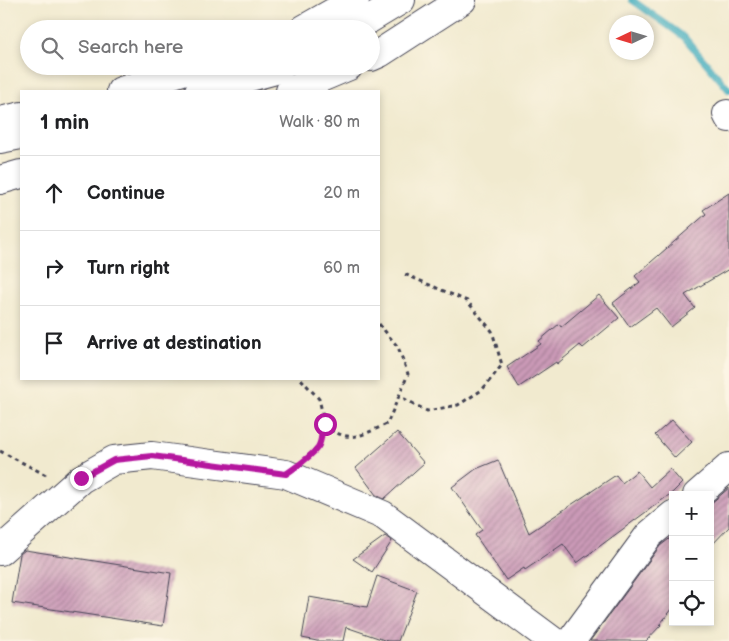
<!DOCTYPE html>
<html lang="en">
<head>
<meta charset="utf-8">
<style>
  body { margin:0; font-family:"Balsamiq Sans",sans-serif; background:#f6f6f6; color:#202124 }
  .controls { position:absolute; right:15px; bottom:15px; display:grid; overflow:hidden; border-radius:0px; box-shadow:0 2px 8px #0003 }
  .controls button { width:45px; height:45px; display:grid; place-items:center; padding:0; border:0; border-bottom:1px solid #e0e0e0; background:#fff; color:#202124; font:25px sans-serif }
  .compass { position:absolute; left:609px; top:15px; width:45px; height:45px; border-radius:50%; background:#fff; box-shadow:0 2px 8px #0003; rotate:266deg }
  .stop { position:absolute; width:15px; height:15px; margin:-11px; border:4px solid #b5179e; border-radius:50%; background:#fff }
  .stop.end { background:#b5179e; border-color:#fff; box-shadow:0 1px 5px #0008 }
  .list { margin:0; padding:0; list-style:none }
  h2 { display:flex; justify-content:space-between; align-items:center; height:65px; margin:0; padding:0 20px; font-size:21px }
  h2 small { font-size:16px; font-weight:400; color:#757577 }
  .list li { display:grid; grid-template-columns:32px 1fr auto; gap:15px; align-items:center; box-sizing:border-box; height:75px; padding:0 20px; border-top:1px solid #e0e0e0 }
  .list b { display:block; font-size:19px; white-space:nowrap }
  .list em { font-size:16px; font-style:normal; color:#757577 }
  .icon { flex:none; width:28px; height:28px; fill:none; stroke:currentColor; stroke-width:2; stroke-linecap:round; stroke-linejoin:round }
  .map { position:relative; flex:none; width:729px; height:641px; overflow:hidden }
  .search { position:absolute; background:#fff; box-shadow:0 2px 8px #0003; left:20px; top:20px; width:360px; height:55px; display:flex; align-items:center; gap:12px; box-sizing:border-box; padding:0 18px; border-radius:28px; color:#757577; font-size:19px }
  .panel { position:absolute; background:#fff; box-shadow:0 2px 8px #0003; left:20px; top:90px; width:360px; height:290px; border-radius:0px }
  .map>svg:first-child { display:block }
</style>
</head>
<body>
<div class="map">
<svg width="729" height="641" viewBox="0 0 729 641">
  <defs>
    <pattern id="building-hatch" width="6" height="6" patternUnits="userSpaceOnUse" patternTransform="scale(1.25)"><rect width="6" height="6" fill="#cb9ab7"/><path d="M-1 1l2-2M0 6l6-6M5 7l2-2" fill="none" stroke="#a47d96"/></pattern>
  </defs>
  <rect width="100%" height="100%" fill="#fcf5e5"/>
  <filter id="ink" filterUnits="userSpaceOnUse"><feTurbulence type="fractalNoise" baseFrequency=".02" numOctaves="2"/><feDisplacementMap in="SourceGraphic" scale="10" xChannelSelector="R" yChannelSelector="G"/><feConvolveMatrix kernelMatrix="1 2 1 2 8 2 1 2 1" color-interpolation-filters="sRGB"/></filter>
  <filter id="wash" filterUnits="userSpaceOnUse"><feTurbulence type="fractalNoise" baseFrequency=".0096" numOctaves="4" result="noise"/><feDisplacementMap in="SourceGraphic" scale="20" xChannelSelector="R" yChannelSelector="G"/><feGaussianBlur stdDeviation="1.12" result="paint"/><feColorMatrix in="noise" values="0 0 0 0 0 0 0 0 0 0 0 0 0 0 0 0 0 1.4 0 .05"/><feComposite in="paint" operator="in"/></filter>
  <g filter="url(#wash)">
    <rect width="100%" height="100%" fill="#f1eacf"/>
    <g fill="none" stroke-linecap="round" stroke-linejoin="round">
      <!-- stream -->
      <path stroke="#3eabbd" stroke-width="7" d="M632,0L684,37L729,90"/>
    </g>
    <g id="blocks">
      <!-- building -->
      <path fill="url(#building-hatch)" d="M729,193V269L685,295L695,308L671,327L656,308L630,327L613,303L640,282L635,276L706,214L703,210Z
        M599,295L619,318L583,348L580,345L557,364L556,362L519,387L507,367L541,344L539,341L559,324L561,327Z
        M672,420L692,442L675,458L655,435Z
        M397,432L424,463L384,499L376,495L356,468Z
        M498,460L529,533L616,475L622,483L637,471L650,487L670,469L682,483L673,492L577,563L563,544L525,570L524,568L506,580L475,535L482,530L452,487L476,469Z
        M729,488V527L710,547V504Z
        M385,536L392,541L372,572L353,559Z
        M673,536V608L660,624L661,625L646,641H590L660,546Z
        M25,550L171,573L163,626L12,603L20,554Z
        M377,576L417,591L398,641H387L346,627L343,641H317L302,638L309,597L367,607Z"/>
    </g>
  </g>
  <g filter="url(#ink)">
    <use href="#blocks" fill-opacity="0" stroke="#414051" stroke-width="1"/>
    <g fill="none" stroke-linecap="round" stroke-linejoin="round">
      <defs>
        <path id="minor" d="M353,29L401,0
          M199,91L272,71L281,66
          M727,114L729,118
          M0,139L21,135
          M697,495L729,467
          M0,551L81,479L114,460L152,456L286,474L383,515L553,641
          M571,641L649,535L673,515"/>
        <path id="major" d="M304,29L355,0
          M371,57L380,53L462,0
          M121,91L198,66
          M290,91L349,66
          M0,121L21,116
          M0,180L21,174"/>
      </defs>
      <!-- minor casing -->
      <use href="#minor" stroke="#414051" stroke-width="30"/>
      <!-- major casing -->
      <use href="#major" stroke="#414051" stroke-width="30"/>
      <!-- path -->
      <path stroke="#414051" stroke-width="3" stroke-dasharray="4 4" stroke-linecap="butt" d="M379,324L398,347L408,374L399,396L427,411L458,405L482,390L502,365L492,331L467,301L402,273
        M301,379L319,399L325,424L323,426L319,446L308,457
        M323,426C353,443 357,437 387,424L399,396
        M0,451L46,475"/>
      <!-- minor -->
      <use href="#minor" stroke="#fff" stroke-width="28"/>
      <!-- major -->
      <use href="#major" stroke="#fff" stroke-width="28"/>
    </g>
  </g>
  <g fill="none" stroke-linecap="round" stroke-linejoin="round" filter="url(#ink)">
    <!-- route -->
    <path stroke="#b5179e" stroke-width="6" d="M81,478L114,460L152,456L286,474C297,466 310,458 318,447C323,440 320,430 325,424"/>
  </g>
</svg>
<div class="controls">
<button>+</button>
<button>−</button>
<button><svg class="icon" aria-label="locate" viewBox="0 0 24 24"><circle cx="12" cy="12" r="6"/><path d="M12 2v4M12 18v4M2 12h4M18 12h4"/></svg></button>
</div>
<svg class="compass" viewBox="-18 -18 36 36"><path d="M0-13l5 13h-10z" fill="#e53935"/><path d="M0 13l5-13h-10z" fill="#757577"/></svg>
<div class="stop" style="left:325px;top:424px"></div>
<div class="stop end" style="left:81px;top:478px"></div>
<div class="search"><svg class="icon" aria-label="search" viewBox="0 0 24 24"><circle cx="10" cy="10" r="6"/><path d="M15 15l6 6"/></svg>Search here</div>
<section class="panel">
<h2>1 min<small>Walk · 80 m</small></h2>
<ul class="list">
<li><svg class="icon" aria-label="ahead" viewBox="0 0 24 24"><path d="M12 20V5M6 11l6-6 6 6"/></svg><div><b>Continue</b></div><em>20 m</em></li>
<li><svg class="icon" aria-label="right" viewBox="0 0 24 24"><path d="M7 20v-9h11M14 6l5 5-5 5"/></svg><div><b>Turn right</b></div><em>60 m</em></li>
<li><svg class="icon" aria-label="arrive" viewBox="0 0 24 24"><path d="M6 21V4h12l-3 4 3 4H6"/></svg><div><b>Arrive at destination</b></div></li>
</ul>
</section>
</div>
</body>
</html>
